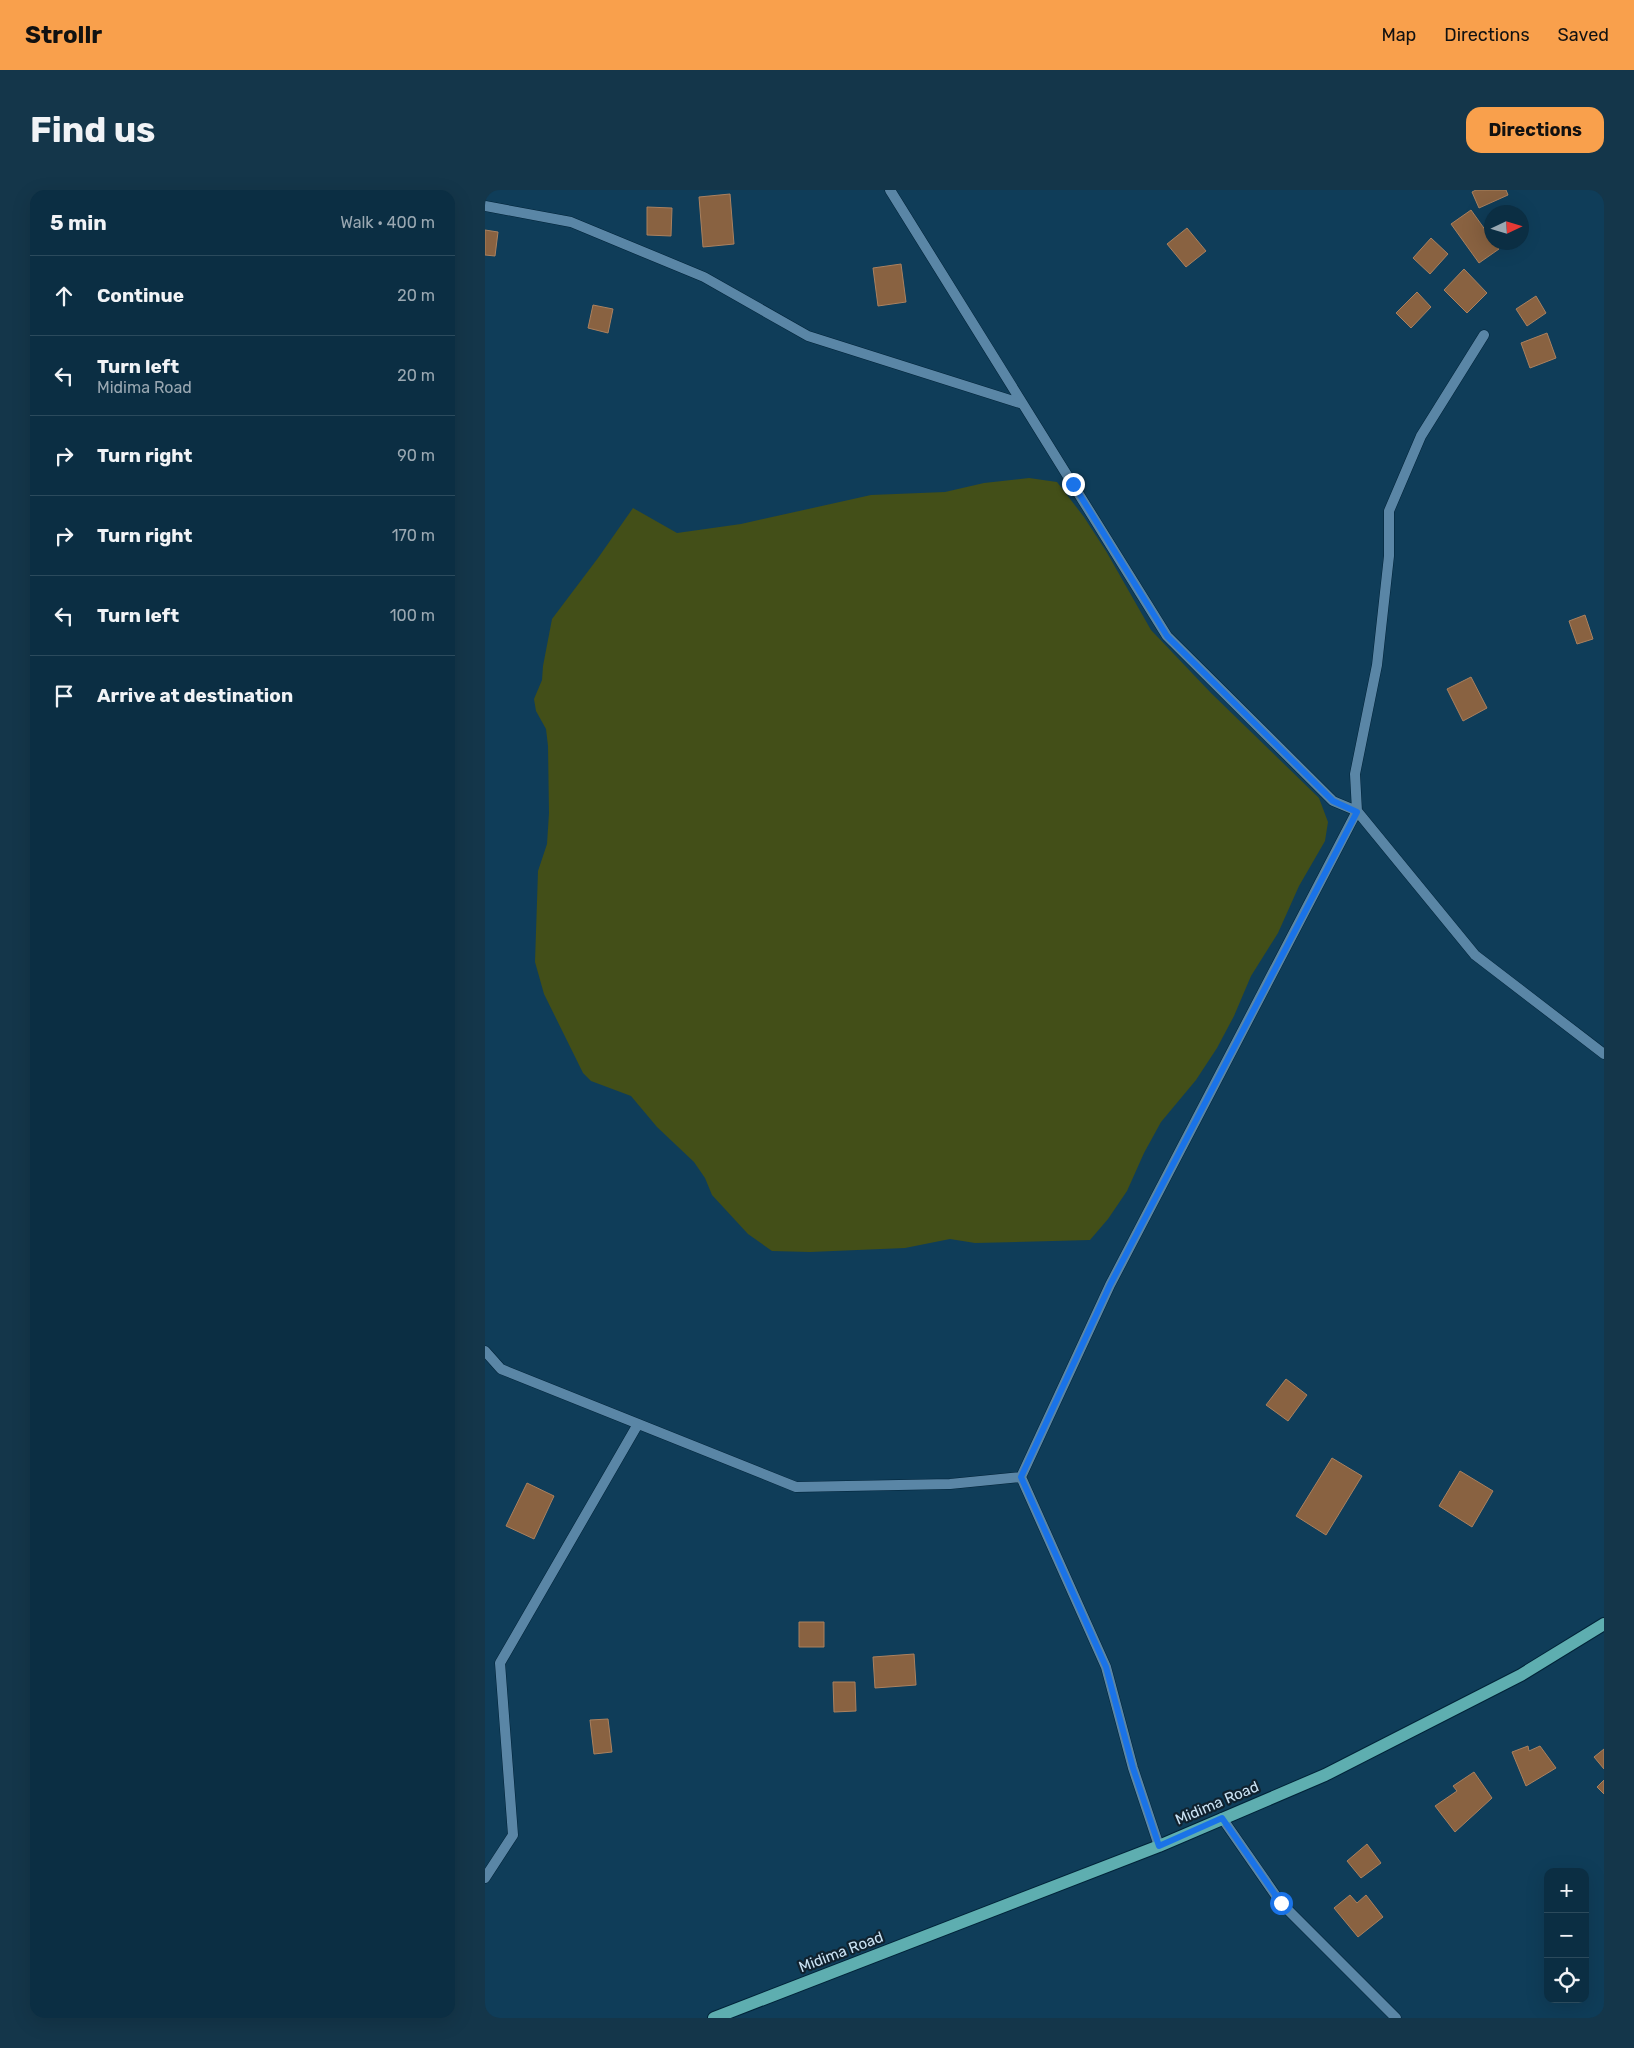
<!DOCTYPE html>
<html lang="en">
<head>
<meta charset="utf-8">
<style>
  body { margin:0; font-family:Rubik,sans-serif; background:#14364a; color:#f1f3f6 }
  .controls { position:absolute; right:15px; bottom:15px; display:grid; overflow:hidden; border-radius:10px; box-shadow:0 5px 20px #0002 }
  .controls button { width:45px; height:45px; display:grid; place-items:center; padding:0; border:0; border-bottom:1px solid #2b4a5c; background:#0b2e43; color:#f1f3f6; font:25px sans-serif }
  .compass { position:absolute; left:999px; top:15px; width:45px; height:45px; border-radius:50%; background:#0b2e43; box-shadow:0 5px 20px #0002; rotate:86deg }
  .stop { position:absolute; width:15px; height:15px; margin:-11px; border:4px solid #1a73e8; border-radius:50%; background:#fff }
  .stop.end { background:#1a73e8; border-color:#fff; box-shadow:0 1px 5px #0008 }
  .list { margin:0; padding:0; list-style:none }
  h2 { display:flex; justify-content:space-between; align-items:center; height:65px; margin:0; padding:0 20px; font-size:21px }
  h2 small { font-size:16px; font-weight:400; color:#9aa8b2 }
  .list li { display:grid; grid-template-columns:32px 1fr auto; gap:15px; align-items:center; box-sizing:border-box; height:80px; padding:0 20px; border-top:1px solid #2b4a5c }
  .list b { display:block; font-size:19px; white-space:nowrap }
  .list p { margin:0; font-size:16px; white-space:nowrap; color:#9aa8b2 }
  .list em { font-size:16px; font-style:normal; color:#9aa8b2 }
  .icon { flex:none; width:28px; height:28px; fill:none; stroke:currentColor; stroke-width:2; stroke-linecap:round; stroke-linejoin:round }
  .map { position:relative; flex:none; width:1119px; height:1828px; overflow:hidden; border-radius:15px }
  header { display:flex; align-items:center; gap:30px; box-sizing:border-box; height:70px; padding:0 25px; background:#f9a04c; color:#111 }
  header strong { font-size:24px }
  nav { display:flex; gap:28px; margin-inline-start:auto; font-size:18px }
  .intro { display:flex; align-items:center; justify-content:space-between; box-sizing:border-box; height:120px; padding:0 30px }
  h1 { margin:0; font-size:35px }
  .button { padding:12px 22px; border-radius:15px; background:#f9a04c; color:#111; font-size:18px; font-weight:700 }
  main { display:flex; gap:30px; padding:0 30px }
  aside { flex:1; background:#0b2e43; border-radius:15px; box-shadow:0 5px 20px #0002 }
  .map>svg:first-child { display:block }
</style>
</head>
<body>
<header>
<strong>Strollr</strong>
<nav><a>Map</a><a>Directions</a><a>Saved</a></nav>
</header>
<div class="intro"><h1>Find us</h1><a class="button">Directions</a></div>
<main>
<aside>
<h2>5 min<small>Walk · 400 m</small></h2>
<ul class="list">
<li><svg class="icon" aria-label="ahead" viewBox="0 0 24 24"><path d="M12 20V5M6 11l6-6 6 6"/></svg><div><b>Continue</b></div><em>20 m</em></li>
<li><svg class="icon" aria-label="left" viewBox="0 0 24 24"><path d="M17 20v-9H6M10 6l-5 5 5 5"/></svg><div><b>Turn left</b><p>Midima Road</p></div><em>20 m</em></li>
<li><svg class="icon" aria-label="right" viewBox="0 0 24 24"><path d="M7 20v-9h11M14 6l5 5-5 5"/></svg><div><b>Turn right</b></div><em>90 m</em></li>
<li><svg class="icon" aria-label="right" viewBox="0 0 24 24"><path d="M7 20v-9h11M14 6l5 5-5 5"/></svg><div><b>Turn right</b></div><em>170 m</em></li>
<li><svg class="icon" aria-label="left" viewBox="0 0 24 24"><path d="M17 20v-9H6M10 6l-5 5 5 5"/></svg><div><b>Turn left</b></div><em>100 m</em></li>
<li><svg class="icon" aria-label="arrive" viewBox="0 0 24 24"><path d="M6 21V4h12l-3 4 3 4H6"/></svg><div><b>Arrive at destination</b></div></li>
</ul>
</aside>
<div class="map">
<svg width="1119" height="1828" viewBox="0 0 1119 1828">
  <rect width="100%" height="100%" fill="#0f3d59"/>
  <!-- green -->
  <path fill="#434f18" d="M544,288L572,292L599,327L621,361L666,440L726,503L834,608L843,632L840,651L814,696L793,743L766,786L749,826L732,858L711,890L676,932L659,963L642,1001L623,1029L605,1050L490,1053L465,1049L420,1058L325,1062L287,1061L263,1044L227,1005L220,988L209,972L172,937L146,906L106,891L98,883L59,804L50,772L53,681L62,654L64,623L63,556L61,539L51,521L49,509L57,490L58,476L67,429L113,368L148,318L192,343L256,334L386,305L460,302L499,293Z"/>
  <!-- building -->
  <path fill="#896241" stroke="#aa815f" d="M991,0H1021L1023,5L994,18L987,2Z
    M245,4L249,54L218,57L214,7Z
    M162,17L187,18L186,46L162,45Z
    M986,20L1006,48V52H1010L1014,59L994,73L966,34Z
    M702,38L721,61L701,77L682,54Z
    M0,40L13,42L10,66L0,65Z
    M946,48L963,64L945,84L928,68Z
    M416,74L421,112L393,116L388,78Z
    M979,79L1002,103L982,123L959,100Z
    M932,102L946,117L926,138L911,123Z
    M1051,106L1061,123L1042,136L1031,119Z
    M108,115L128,119L123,143L103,138Z
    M1062,143L1071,168L1045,178L1036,153Z
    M1100,425L1108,449L1092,454L1084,431Z
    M986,487L1002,518L978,531L962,499Z
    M801,1189L822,1205L803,1231L781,1215Z
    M847,1268L877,1286L841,1345L811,1326Z
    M975,1281L1008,1301L987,1337L954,1316Z
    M42,1293L69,1306L49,1349L21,1336Z
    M314,1432H339V1457H314Z
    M429,1464L431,1495L390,1498L388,1467Z
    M348,1492H370L371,1521L349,1522Z
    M123,1529L127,1562L109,1564L105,1530Z
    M1043,1556L1044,1561L1055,1556L1071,1578L1041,1596L1027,1562Z
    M1119,1559V1579L1109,1567Z
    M989,1582L1007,1608L970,1642L950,1616L972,1601L968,1596Z
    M1119,1590V1604L1112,1597Z
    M882,1654L896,1673L876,1688L862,1671Z
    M865,1705L872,1713L881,1705L898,1727L873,1747L849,1718Z"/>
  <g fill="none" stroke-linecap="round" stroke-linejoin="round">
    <defs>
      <path id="minor" d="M405,0L682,446L848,611L872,621L990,765L1119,864
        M0,16L86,32L219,87L323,146L538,214
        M0,1161L16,1179L311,1297L465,1294L536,1287
        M737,1628L796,1713L911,1828
        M674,1656L648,1578L621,1477L536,1287L625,1095L872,621L870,584L892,475L904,366V321L936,246L999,145
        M0,1688L28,1645L15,1473L153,1234"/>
      <path id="primary" d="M229,1828L674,1656L840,1585L1036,1485L1119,1434"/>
    </defs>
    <!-- minor casing -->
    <use href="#minor" stroke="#012338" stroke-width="11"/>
    <!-- primary casing -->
    <use href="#primary" stroke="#012338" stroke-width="14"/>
    <!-- minor -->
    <use href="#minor" stroke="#5a86a6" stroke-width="10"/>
    <!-- primary -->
    <use href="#primary" stroke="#5eaeb0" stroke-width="12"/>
  </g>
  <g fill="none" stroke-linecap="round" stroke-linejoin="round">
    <!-- route -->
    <path stroke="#1a73e8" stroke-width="6" d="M588,294L682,446L848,611L872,622L625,1095L536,1287L621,1477L648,1578L674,1656L737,1628L796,1713"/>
  </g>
  <g text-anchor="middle" stroke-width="4.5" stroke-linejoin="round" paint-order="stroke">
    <!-- street labels -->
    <g font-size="15" fill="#cbe3f4" stroke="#10222f">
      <text transform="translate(732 1613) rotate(-23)" y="5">Midima Road</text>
      <text transform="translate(356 1762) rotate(-21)" y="5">Midima Road</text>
    </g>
  </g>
</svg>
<div class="controls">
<button>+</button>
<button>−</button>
<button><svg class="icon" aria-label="locate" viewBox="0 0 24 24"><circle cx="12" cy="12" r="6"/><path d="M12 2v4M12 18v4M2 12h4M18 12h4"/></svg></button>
</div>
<svg class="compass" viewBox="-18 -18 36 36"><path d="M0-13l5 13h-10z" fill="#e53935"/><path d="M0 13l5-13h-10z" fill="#9aa8b2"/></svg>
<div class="stop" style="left:796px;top:1713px"></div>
<div class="stop end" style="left:588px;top:294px"></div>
</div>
</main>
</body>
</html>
